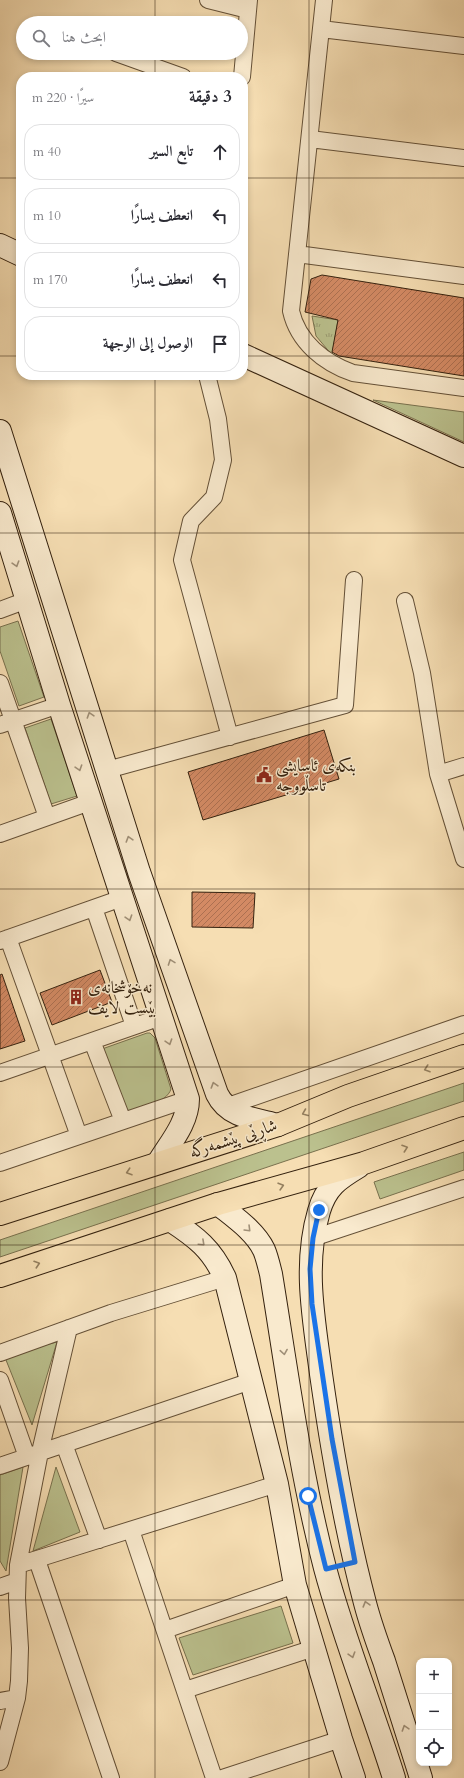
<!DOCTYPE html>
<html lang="ar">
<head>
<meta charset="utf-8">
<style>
  body { margin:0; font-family:Cardo,Amiri,serif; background:#f2f2f3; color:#2b2b33; direction:rtl }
  .controls { position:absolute; right:12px; bottom:12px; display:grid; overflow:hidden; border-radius:8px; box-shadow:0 2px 6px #0003 }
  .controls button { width:36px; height:36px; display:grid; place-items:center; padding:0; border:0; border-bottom:1px solid #e1e1e2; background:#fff; color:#2b2b33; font:20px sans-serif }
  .stop { position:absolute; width:12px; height:12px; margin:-9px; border:3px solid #1a73e8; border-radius:50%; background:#fff }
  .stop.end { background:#1a73e8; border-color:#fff; box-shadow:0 1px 4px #0008 }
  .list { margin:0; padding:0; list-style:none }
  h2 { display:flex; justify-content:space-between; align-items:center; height:52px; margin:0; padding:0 16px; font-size:17px }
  h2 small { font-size:13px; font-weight:400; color:#7c7c81 }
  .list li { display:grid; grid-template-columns:26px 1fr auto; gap:12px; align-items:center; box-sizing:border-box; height:56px; margin:0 8px 8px; padding:0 8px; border:1px solid #e1e1e2; border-radius:16px }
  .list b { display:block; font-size:15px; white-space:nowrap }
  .list em { font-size:13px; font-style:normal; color:#7c7c81 }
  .icon { flex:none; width:22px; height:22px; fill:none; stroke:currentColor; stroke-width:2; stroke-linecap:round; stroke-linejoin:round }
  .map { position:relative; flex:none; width:464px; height:1778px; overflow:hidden; direction:ltr }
  .search { position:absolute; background:#fff; box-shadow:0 2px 6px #0003; left:16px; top:16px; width:232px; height:44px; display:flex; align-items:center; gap:10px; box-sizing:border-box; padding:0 14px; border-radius:22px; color:#7c7c81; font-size:15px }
  .panel { position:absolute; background:#fff; box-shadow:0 2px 6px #0003; left:16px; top:72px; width:232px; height:308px; border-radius:16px; direction:rtl }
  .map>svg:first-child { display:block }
</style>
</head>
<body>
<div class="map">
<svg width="464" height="1778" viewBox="0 0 464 1778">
  <defs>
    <pattern id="grass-tufts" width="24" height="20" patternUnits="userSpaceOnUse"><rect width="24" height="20" fill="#bbc18e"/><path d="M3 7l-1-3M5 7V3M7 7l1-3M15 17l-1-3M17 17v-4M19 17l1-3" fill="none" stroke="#999c72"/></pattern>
    <pattern id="building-hatch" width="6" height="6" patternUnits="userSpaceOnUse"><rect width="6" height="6" fill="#d38a64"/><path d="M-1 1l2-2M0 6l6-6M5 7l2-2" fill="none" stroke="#ac7051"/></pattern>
  </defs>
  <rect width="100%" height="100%" fill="#f6deb3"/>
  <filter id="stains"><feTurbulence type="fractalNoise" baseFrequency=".005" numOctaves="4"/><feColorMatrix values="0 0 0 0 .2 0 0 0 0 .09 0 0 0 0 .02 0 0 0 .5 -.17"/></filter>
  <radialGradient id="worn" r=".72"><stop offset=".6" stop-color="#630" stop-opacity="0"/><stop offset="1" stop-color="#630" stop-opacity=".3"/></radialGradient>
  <!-- grass -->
  <path fill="url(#grass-tufts)" stroke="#78714e" d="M312,316L338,320L332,355L316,336Z"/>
  <!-- green -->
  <path fill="#bbc18e" stroke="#78714e" d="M373,400L464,412V442Z
    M18,621L44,697L19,706L0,651V627Z
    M51,719L77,796L51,804L25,728Z
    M147,1033H150L155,1038L171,1089C167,1103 138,1109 125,1113L102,1049Z
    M464,1083V1101L0,1257V1240Z
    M464,1152V1170L380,1199L374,1182Z
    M57,1342L32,1425L4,1355Z
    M23,1467L6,1571L0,1561V1475Z
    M56,1467L80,1532L33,1551Z
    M281,1606L293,1643L193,1675L179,1638Z"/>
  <!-- building -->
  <path fill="url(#building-hatch)" stroke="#34210e" d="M322,275L464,298V376L339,356L332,352L338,320L305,312L311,279Z
    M324,730L339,779L203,820L188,772Z
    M192,892L255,893L253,928L192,927Z
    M100,970L112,1002L52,1025L40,993Z
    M2,974L25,1041L0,1049V975Z"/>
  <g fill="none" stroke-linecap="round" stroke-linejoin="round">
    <defs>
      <path id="street" d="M208,0L248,10
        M324,0L291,311C298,342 324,363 353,373L464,388
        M321,29L464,46
        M116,53L183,77
        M242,77L249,0
        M310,139L464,158
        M297,254L464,276
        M207,375L218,419L223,460L214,497L191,521L182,560L230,737
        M405,601L422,673L438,774L464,859
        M0,610L27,600
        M0,683L47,817
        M0,725L59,705
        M107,770L345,705L354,580
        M438,774L464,766
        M0,834L90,802
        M94,908L134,1026
        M8,938L79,1136
        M0,941L122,898
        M92,1041L123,1121
        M0,1073L161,1017
        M225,1107L464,1024
        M0,1163L188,1099
        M313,1238L464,1188
        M0,1353L111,1313L225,1278
        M0,1380L27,1457
        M64,1444L99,1540
        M0,1466L251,1381
        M131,1530L214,1778
        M37,1560L111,1778
        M18,1565L277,1484
        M0,1587L17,1581
        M165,1630L295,1585
        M185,1690L314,1648
        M0,1701L17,1698
        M0,1762L17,1698L19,1681L20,1648L17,1598L18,1565L40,1452L69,1328
        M222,1778L341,1739"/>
      <path id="secondary" d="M0,245L21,255
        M243,355L464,456
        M0,431L139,872L217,1094C228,1117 255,1119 278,1125
        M0,513L59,705L188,1099C188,1123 170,1143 158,1163
        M358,1167C338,1179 326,1187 319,1211C303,1265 314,1320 321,1374C332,1451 345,1528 365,1603C370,1622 377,1642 384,1661C396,1700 409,1739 421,1778
        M218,1204C234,1217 255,1231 264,1250C267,1257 269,1266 271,1274C287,1372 300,1472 325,1568C344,1639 372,1708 394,1778
        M170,1220C196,1237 212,1249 225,1278L277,1484L295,1585L341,1739L354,1778"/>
      <path id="highway" d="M0,1214L278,1125L348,1096L464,1056
        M0,1276L218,1204L364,1163L464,1128"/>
    </defs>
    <!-- street casing -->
    <use href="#street" stroke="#645037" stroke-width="18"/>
    <!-- secondary casing -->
    <use href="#secondary" stroke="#34210e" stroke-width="24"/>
    <!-- highway casing -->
    <use href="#highway" stroke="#34210e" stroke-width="24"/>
    <!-- street -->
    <use href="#street" stroke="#f9eace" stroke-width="16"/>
    <!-- secondary -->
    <use href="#secondary" stroke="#f9eace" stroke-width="22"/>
    <!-- highway -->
    <use href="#highway" stroke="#f6deb3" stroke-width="22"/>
  </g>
  <!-- one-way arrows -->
  <defs><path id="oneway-chevron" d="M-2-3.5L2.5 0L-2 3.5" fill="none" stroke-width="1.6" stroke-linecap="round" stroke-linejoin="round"/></defs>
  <g stroke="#a09078">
    <use href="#oneway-chevron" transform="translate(16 564) rotate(73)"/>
    <use href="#oneway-chevron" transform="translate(90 715) rotate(-108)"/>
    <use href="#oneway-chevron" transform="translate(79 768) rotate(72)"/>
    <use href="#oneway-chevron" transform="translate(129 839) rotate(-107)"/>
    <use href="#oneway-chevron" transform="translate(129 918) rotate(72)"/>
    <use href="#oneway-chevron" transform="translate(171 962) rotate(-110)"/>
    <use href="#oneway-chevron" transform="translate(169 1042) rotate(72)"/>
    <use href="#oneway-chevron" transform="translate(214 1085) rotate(-107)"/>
    <use href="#oneway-chevron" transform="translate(248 1229) rotate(45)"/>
    <use href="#oneway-chevron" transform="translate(202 1243) rotate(43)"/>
    <use href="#oneway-chevron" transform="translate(284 1352) rotate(81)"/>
    <use href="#oneway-chevron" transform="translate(366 1604) rotate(-106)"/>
    <use href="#oneway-chevron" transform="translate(352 1655) rotate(73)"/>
    <use href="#oneway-chevron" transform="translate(405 1728) rotate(-108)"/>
  </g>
  <g stroke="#958060">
    <use href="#oneway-chevron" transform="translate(427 1069) rotate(161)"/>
    <use href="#oneway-chevron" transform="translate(305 1113) rotate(158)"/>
    <use href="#oneway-chevron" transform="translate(405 1148) rotate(-19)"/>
    <use href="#oneway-chevron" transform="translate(129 1172) rotate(162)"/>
    <use href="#oneway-chevron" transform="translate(281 1186) rotate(-16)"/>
    <use href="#oneway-chevron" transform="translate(37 1264) rotate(-18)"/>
  </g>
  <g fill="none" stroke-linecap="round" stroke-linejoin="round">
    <!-- route -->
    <path stroke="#1a73e8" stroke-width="5" d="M308,1496L326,1569L355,1562L332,1439L312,1304L310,1269L313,1238L319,1210"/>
  </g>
  <!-- grid -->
  <path fill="none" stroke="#34210e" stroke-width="1" stroke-opacity="0.55" d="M155,0V23M309,0V1778M155,53V77M0,178H21M243,178H464M0,356H21M243,356H464M155,375V1778M0,533H464M0,711H464M0,889H464M0,1067H464M0,1245H464M0,1422H464M0,1600H464"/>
  <!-- icons -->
  <defs>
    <symbol id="civic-bare" viewBox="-9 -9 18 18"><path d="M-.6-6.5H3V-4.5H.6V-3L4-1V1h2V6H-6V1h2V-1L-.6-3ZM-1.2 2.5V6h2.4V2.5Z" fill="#8f2418" stroke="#f9eace" stroke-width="2.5" paint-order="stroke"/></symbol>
    <symbol id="building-bare" viewBox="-9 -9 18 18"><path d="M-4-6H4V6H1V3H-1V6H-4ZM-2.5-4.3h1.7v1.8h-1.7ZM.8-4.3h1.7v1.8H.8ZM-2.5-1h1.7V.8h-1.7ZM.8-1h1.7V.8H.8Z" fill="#8f2418" stroke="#f9eace" stroke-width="2.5" paint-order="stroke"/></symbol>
  </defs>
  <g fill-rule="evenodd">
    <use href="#civic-bare" x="253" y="764" width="22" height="22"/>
    <use href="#building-bare" x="65" y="986" width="22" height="22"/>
  </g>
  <g text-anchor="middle" stroke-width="3" stroke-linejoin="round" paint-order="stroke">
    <!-- poi labels -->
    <g font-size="17" fill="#34210e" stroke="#f9eace" text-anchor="start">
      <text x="276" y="771">بنکەی ئاسایشی<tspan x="276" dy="20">تاسڵووجە</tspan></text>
      <text x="88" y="993">نەخۆشخانەی<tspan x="88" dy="20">بێست لایف</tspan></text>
    </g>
    <!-- street labels -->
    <g font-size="17" fill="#34210e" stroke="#f9eace">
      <text transform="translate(233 1138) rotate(-18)" y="6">شاڕێی پێشمەرگە</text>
    </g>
  </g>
  <rect width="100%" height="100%" filter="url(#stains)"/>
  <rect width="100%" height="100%" fill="url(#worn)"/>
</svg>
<div class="controls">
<button>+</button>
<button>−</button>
<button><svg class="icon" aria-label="locate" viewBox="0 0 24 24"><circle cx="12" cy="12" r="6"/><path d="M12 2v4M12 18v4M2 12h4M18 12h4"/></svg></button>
</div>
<div class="stop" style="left:308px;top:1496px"></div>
<div class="stop end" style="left:319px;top:1210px"></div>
<div class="search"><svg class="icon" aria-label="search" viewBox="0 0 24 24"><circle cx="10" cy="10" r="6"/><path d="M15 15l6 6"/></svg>ابحث هنا</div>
<section class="panel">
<h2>3 دقيقة<small>سيرًا · 220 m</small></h2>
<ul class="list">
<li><svg class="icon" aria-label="ahead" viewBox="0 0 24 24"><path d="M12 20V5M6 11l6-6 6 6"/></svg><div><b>تابع السير</b></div><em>40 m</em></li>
<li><svg class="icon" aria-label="left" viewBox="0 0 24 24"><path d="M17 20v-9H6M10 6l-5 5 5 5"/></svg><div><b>انعطف يسارًا</b></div><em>10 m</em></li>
<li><svg class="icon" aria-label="left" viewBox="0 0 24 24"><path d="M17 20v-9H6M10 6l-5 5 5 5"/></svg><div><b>انعطف يسارًا</b></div><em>170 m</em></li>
<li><svg class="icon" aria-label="arrive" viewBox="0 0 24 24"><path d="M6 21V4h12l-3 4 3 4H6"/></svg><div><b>الوصول إلى الوجهة</b></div></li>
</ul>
</section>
</div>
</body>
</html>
